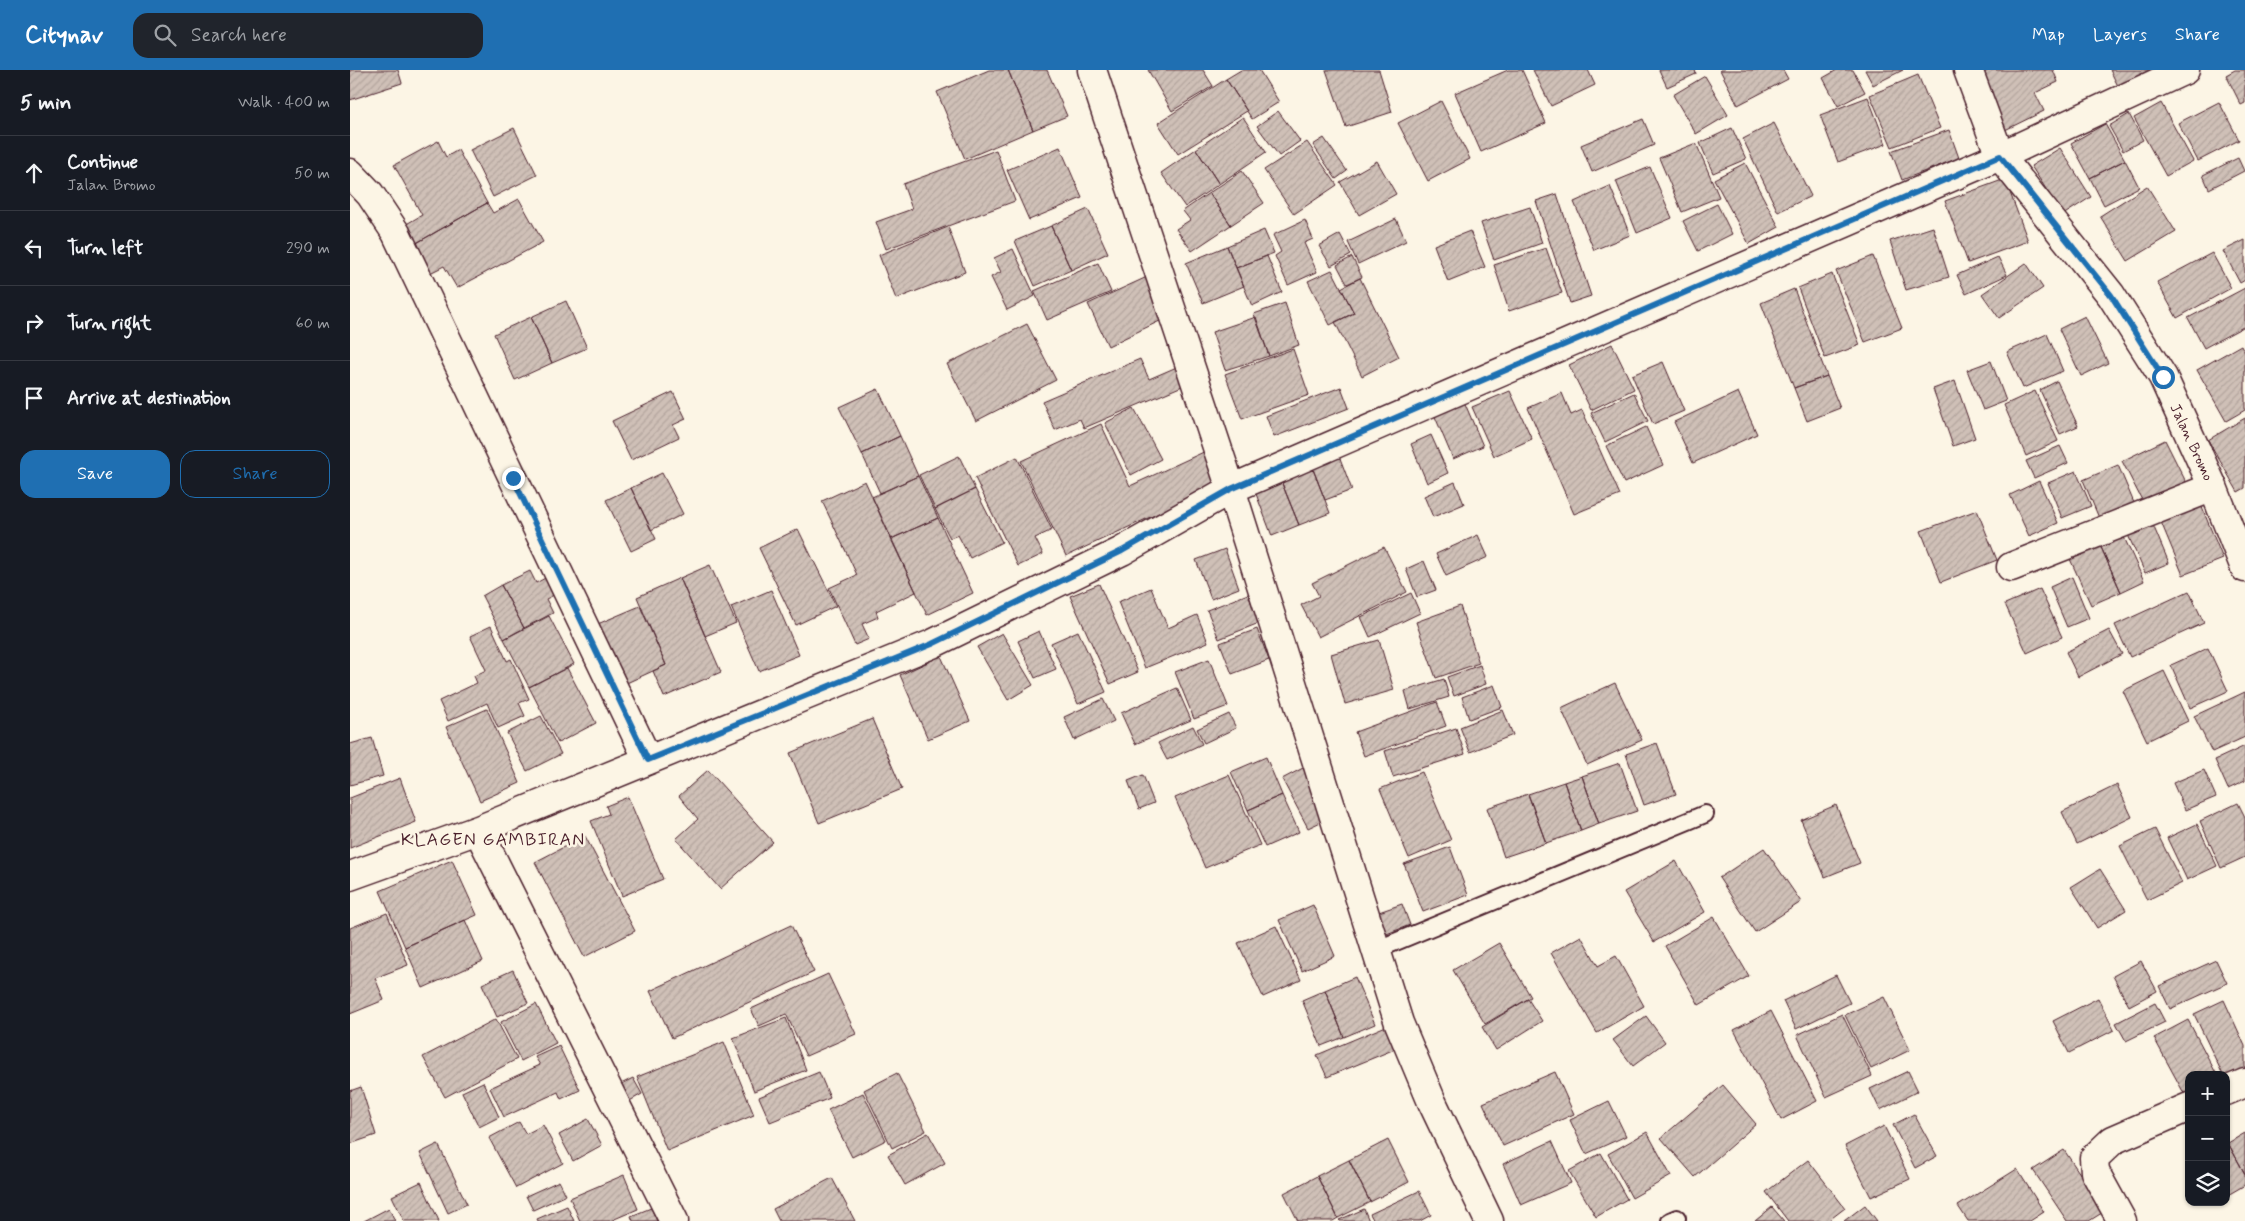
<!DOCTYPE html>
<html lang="en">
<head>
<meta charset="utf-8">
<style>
  body { margin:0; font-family:Mynerve,sans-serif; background:#20242c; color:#f1f3f6 }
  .controls { position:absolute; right:15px; bottom:15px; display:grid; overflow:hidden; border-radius:10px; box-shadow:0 1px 4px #0004 }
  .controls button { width:45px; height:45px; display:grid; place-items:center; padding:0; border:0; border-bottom:1px solid #363941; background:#171b24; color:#f1f3f6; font:25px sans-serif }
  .stop { position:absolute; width:15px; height:15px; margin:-11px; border:4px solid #1f6fb2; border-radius:50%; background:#fff }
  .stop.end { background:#1f6fb2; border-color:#fff; box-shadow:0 1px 5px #0008 }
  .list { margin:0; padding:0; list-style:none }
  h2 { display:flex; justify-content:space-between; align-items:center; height:65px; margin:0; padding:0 20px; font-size:21px }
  h2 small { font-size:16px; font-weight:400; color:#9ea1a6 }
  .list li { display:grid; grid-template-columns:32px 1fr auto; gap:15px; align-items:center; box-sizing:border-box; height:75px; padding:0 20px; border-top:1px solid #363941 }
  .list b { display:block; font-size:19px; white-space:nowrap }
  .list p { margin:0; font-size:16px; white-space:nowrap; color:#9ea1a6 }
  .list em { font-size:16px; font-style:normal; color:#9ea1a6 }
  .actions { display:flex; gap:10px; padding:15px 20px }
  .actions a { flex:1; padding:11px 0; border:1px solid #1f6fb2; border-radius:15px; text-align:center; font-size:18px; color:#1f6fb2 }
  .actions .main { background:#1f6fb2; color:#fff }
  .icon { flex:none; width:28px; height:28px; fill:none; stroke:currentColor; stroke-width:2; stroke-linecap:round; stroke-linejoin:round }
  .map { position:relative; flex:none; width:1895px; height:1151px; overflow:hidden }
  header { display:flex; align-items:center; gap:30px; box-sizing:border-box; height:70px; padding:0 25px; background:#1f6fb2; color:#fff }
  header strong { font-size:24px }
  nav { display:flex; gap:28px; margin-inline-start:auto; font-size:18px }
  .search { width:350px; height:45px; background:#20242c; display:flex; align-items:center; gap:12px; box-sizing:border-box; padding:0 18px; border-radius:15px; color:#9ea1a6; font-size:19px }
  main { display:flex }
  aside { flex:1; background:#171b24 }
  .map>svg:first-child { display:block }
</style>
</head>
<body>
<header>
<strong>Citynav</strong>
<div class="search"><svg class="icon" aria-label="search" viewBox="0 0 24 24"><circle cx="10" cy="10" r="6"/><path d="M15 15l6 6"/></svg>Search here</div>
<nav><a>Map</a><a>Layers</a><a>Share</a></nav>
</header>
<main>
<aside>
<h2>5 min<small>Walk · 400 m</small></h2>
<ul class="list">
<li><svg class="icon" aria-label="ahead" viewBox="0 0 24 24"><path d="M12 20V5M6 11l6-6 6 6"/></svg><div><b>Continue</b><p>Jalan Bromo</p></div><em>50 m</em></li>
<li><svg class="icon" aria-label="left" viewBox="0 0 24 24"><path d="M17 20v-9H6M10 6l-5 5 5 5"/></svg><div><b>Turn left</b></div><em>290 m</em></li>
<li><svg class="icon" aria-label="right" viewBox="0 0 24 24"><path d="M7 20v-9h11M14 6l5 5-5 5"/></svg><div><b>Turn right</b></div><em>60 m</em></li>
<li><svg class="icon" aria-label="arrive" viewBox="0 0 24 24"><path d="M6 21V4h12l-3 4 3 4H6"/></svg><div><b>Arrive at destination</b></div></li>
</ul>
<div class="actions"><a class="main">Save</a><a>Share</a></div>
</aside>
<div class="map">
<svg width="1895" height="1151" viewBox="0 0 1895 1151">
  <defs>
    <pattern id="building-hatch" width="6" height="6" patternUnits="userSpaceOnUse" patternTransform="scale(1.25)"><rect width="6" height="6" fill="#cfc0b7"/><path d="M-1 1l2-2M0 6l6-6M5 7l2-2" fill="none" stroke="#b3a59e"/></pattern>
  </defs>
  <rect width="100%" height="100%" fill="#fcf5e5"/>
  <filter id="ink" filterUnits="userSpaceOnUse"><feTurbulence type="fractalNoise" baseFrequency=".02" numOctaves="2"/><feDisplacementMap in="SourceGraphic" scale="10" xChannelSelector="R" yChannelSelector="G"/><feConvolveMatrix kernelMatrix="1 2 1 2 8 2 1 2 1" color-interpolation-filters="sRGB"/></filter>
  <g filter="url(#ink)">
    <!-- building -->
    <path fill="url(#building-hatch)" stroke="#4a1f2b" d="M0,0H48L52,13L0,30Z
      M639,0H658L683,60L615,89L587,22Z
      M658,0H697L717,46L683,60Z
      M798,0H853L863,16L822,41Z
      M891,0H909L929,32L902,49L876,9Z
      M976,0H1029L1042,42L996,57Z
      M1158,0H1172L1196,53L1131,82L1105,23Z
      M1183,0H1238L1245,15L1201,36Z
      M1309,0H1345L1346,4L1317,17Z
      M1370,0H1433L1438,9L1388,35Z
      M1487,0H1503L1515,22L1488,36L1473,8Z
      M1515,0H1553L1523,15Z
      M1640,0H1703L1708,12L1685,23L1694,41L1655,60L1629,5Z
      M1760,0H1800L1768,16Z
      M1885,0H1895V33L1891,35L1876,5Z
      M1568,5L1590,58L1542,77L1520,25Z
      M1355,6L1378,45L1346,64L1323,25Z
      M876,9L897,41L828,84L808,53Z
      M1518,27L1536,74L1488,92L1470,45Z
      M1091,31L1120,89L1078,111L1048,53Z
      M1869,32L1889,70L1848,91L1828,53Z
      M1811,33L1843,91L1816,106L1784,48Z
      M928,41L950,71L929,86L907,56Z
      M1779,44L1793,70L1773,81L1759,56Z
      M893,47L916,82L869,114L846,79Z
      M1293,49L1304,75L1242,102L1231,75Z
      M1424,53L1461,126L1428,142L1393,69Z
      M1755,54L1775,90L1740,108L1721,73Z
      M164,58L187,105L143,127L120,80Z
      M1382,58L1396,89L1363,103L1350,73Z
      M1599,60L1609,88L1552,110L1541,81Z
      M974,68L997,101L986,109L963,75Z
      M88,71L96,87L108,80L137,133L63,175L53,156L72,145L44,95Z
      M957,72L987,115L944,144L914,100Z
      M1346,73L1369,127L1332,142L1309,88Z
      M710,77L732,128L679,150L657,100Z
      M1710,78L1741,127L1713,145L1681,96Z
      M846,79L869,114L835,137L811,103Z
      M646,80L665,131L536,179L526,152L562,139L553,114Z
      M1888,88L1894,101L1859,119L1853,105Z
      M1775,90L1789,117L1754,135L1740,108Z
      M1027,91L1046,124L1009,145L990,112Z
      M1395,93L1429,157L1399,174L1364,109Z
      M1300,97L1322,148L1287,163L1266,111Z
      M892,101L914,133L881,155L859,123Z
      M1655,109L1678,171L1618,193L1595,131Z
      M1260,116L1280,165L1244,180L1224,132Z
      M1797,116L1826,162L1778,191L1750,146Z
      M859,123L881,155L842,181L826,159L840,150L833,141Z
      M1207,124L1241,226L1220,233L1186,131Z
      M169,129L193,172L107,218L94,196L78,204L63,175L137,133L143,143Z
      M1367,134L1382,164L1348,181L1333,151Z
      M1180,137L1192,173L1144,190L1131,153Z
      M738,139L758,183L721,200L701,156Z
      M1046,149L1056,171L1008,194L998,172Z
      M955,150L963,169L954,173L967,202L938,215L925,186L931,182L923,165Z
      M701,156L721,200L685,216L665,171Z
      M598,157L615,202L546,229L529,185Z
      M1583,157L1599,207L1556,220L1540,171Z
      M914,160L924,183L886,198L877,176Z
      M1120,161L1135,197L1098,212L1084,175Z
      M990,164L1001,185L981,196L969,176Z
      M1895,170V210L1890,213L1873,181Z
      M877,176L894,216L853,233L836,193Z
      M1196,178L1212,223L1159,241L1144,195Z
      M663,179L685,226L657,240L641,207L651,202L644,188Z
      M1862,183L1881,218L1827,248L1807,212Z
      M917,186L932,222L902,236L886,198Z
      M1523,186L1552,258L1515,272L1486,201Z
      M1002,187L1012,207L997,214L987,195Z
      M1648,187L1657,205L1616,224L1607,205Z
      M748,193L761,222L697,250L684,221Z
      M1676,193L1693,218L1649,248L1632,224Z
      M982,200L1004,243L980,255L958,211Z
      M1482,204L1510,275L1475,288L1448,218Z
      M797,207L816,248L758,276L738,234Z
      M1010,208L1049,287L1012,306L985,252L1004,243L991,218Z
      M1895,218V256L1854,278L1838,248Z
      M1444,219L1477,306L1444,318L1411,233Z
      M216,231L237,278L202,293L181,247Z
      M935,233L949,275L919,286L904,244Z
      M1735,246L1758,293L1731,306L1709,259Z
      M181,247L202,293L165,310L144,264Z
      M906,247L919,286L875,300L862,262Z
      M677,254L706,310L626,351L597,294Z
      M1697,264L1713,301L1673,318L1657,282Z
      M1262,274L1284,319L1241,340L1219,295Z
      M1891,275L1895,283V340L1876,351L1847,300Z
      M943,279L959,325L892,349L875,304Z
      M790,289L799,309L829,296L837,314L734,358L730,349L705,360L692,331Z
      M1641,291L1656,331L1633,340L1617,300Z
      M1313,292L1334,341L1303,354L1282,305Z
      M1477,306L1490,338L1457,351L1444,318Z
      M1605,311L1625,368L1603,376L1583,319Z
      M1707,311L1728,356L1710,364L1690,320Z
      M991,317L999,338L924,367L916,346Z
      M528,319L550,366L512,384L489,337Z
      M1160,321L1182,369L1144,386L1122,337Z
      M1685,321L1708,371L1676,386L1654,335Z
      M323,322L336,349L323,355L329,367L281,390L262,351Z
      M1388,322L1407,364L1343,393L1324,352Z
      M1212,323L1221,345L1232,340L1270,425L1224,444L1178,338Z
      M1284,323L1298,351L1255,372L1241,343Z
      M1113,329L1133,376L1103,389L1083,342Z
      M784,338L811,389L781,405L755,353Z
      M1895,348V418L1888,422L1858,370Z
      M751,354L780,416L858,380L874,413L716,486L671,391Z
      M1296,357L1313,395L1274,413L1256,376Z
      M1081,365L1098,403L1077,413L1061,374Z
      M550,366L568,406L530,423L512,384Z
      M1815,370L1839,418L1796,438L1772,391Z
      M1710,376L1718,393L1684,408L1676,391Z
      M988,383L1002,420L975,430L961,394Z
      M609,386L625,419L585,439L569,405Z
      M667,387L702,460L685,468L693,484L668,496L625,408Z
      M961,394L980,443L949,455L929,406Z
      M1768,395L1784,433L1749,448L1733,410Z
      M1726,401L1741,436L1712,448L1698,413Z
      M312,403L333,444L301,460L281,418Z
      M568,406L588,448L541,469L522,427Z
      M929,406L949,455L922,466L903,416Z
      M515,411L566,522L526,541L528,547L512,554L519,569L505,575L479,518L507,505L472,431Z
      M1689,411L1708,453L1679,466L1660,425Z
      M1105,412L1114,434L1083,447L1074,426Z
      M281,418L306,469L281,481L256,430Z
      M625,419L652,472L620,488L608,465L600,468L585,439Z
      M1851,435L1873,489L1833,505L1811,452Z
      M1627,440L1647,490L1591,512L1571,461Z
      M588,448L623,523L577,545L541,469Z
      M1803,455L1819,493L1795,503L1778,465Z
      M448,459L486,536L446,555L409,478Z
      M1128,465L1138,487L1096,506L1086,484Z
      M1773,465L1794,511L1771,522L1750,475Z
      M1750,475L1771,522L1741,535L1720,489Z
      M1034,477L1057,522L968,567L951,535L969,526L962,513Z
      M875,479L889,518L861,529L846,490Z
      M1074,491L1086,520L1067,527L1056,499Z
      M360,495L386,553L355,566L330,508Z
      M180,501L186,513L199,506L208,523L196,529L203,543L174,558L151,515Z
      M1722,507L1739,548L1717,557L1700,517Z
      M330,508L371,602L314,627L303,601L316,595L287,527Z
      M749,514L788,602L760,614L720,526Z
      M151,515L174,558L154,569L132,526Z
      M801,518L818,558L847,545L858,572L795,598L768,532Z
      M1690,519L1712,567L1677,583L1655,534Z
      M421,520L449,585L409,601L381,537Z
      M1839,521L1854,553L1780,587L1765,555Z
      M1061,523L1070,543L1020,567L1011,547Z
      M898,524L909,553L869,569L857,540Z
      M290,536L316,595L270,616L243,556Z
      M1110,536L1129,593L1086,608L1066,552Z
      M199,546L224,594L179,617L154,569Z
      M141,556L157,591L161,589L179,629L169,633L175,646L148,658L137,633L98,651L89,631L127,613L124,606L136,600L120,566Z
      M907,559L919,590L882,604L870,573Z
      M1759,560L1772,584L1728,607L1716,582Z
      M689,561L706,599L685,608L668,571Z
      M728,561L756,622L728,634L701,573Z
      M652,563L683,615L658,630L627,577Z
      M1029,570L1044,620L995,634L981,584Z
      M1858,578L1878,621L1840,638L1821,595Z
      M591,586L620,651L578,669L550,605Z
      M859,589L878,636L844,649L825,602Z
      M1130,595L1136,614L1104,626L1097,607Z
      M217,598L246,653L208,673L179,617Z
      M1814,601L1838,651L1797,671L1773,621Z
      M1094,609L1099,627L1060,639L1055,621Z
      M1265,613L1292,670L1237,695L1211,638Z
      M1144,615L1152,637L1119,649L1112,627Z
      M827,618L841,650L785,674L771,643Z
      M1895,622V667L1862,682L1844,646Z
      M753,629L764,651L724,670L714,647Z
      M1087,632L1096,656L1014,686L1005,662Z
      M137,639L170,713L130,731L96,657Z
      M1153,640L1163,665L1120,682L1110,657Z
      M879,644L886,658L854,673L847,659Z
      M191,646L211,684L177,701L157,663Z
      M522,649L552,719L469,753L440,683Z
      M843,656L852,674L817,690L808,673Z
      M1106,658L1115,684L1043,707L1035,681Z
      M22,668L33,706L0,715V674Z
      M1307,673L1326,724L1294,735L1276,684Z
      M1895,676V711L1878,719L1865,690Z
      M916,687L932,725L898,740L881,702Z
      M1270,693L1287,741L1249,754L1232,706Z
      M953,698L979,748L958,758L932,709Z
      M358,700L423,772L370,819L326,769L348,749L329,726Z
      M1854,700L1866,727L1835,740L1823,713Z
      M1072,702L1101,770L1059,788L1030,719Z
      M793,705L804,733L789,739L778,711Z
      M879,705L910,775L855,798L825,728Z
      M1232,706L1249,754L1231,761L1214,712Z
      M50,708L66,752L0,778V728Z
      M1214,712L1231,761L1196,773L1178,724Z
      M1767,715L1782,747L1727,774L1712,742Z
      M1178,724L1196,773L1154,787L1137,738Z
      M932,725L949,762L915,777L898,740Z
      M278,727L313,809L272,826L241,751L259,744L256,736Z
      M1888,733L1895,747V787L1871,798L1850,751Z
      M1486,735L1510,793L1475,807L1451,750Z
      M1847,754L1867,796L1837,810L1817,768Z
      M1805,759L1832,813L1797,830L1770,776Z
      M235,766L285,861L234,887L185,792Z
      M1100,777L1118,825L1073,842L1054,794Z
      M1414,778L1451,832L1405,862L1369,808Z
      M102,790L127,845L55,877L30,821Z
      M1326,791L1355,842L1304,872L1274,822Z
      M1750,799L1776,840L1747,858L1721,817Z
      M1052,834L1060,855L1034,865L1026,843Z
      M963,835L985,886L952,901L929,850Z
      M37,843L58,895L25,908L34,930L0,944V858Z
      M1364,847L1399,906L1349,935L1315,876Z
      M115,850L133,891L73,918L55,877Z
      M441,855L464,902L322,968L300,921Z
      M926,856L951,910L913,927L888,873Z
      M1231,866L1248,896L1266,886L1294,936L1247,963L1201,883Z
      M1149,873L1181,927L1135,954L1103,900Z
      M1866,890L1877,913L1820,939L1809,916Z
      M1791,891L1807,921L1779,936L1763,906Z
      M163,900L178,933L147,947L132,914Z
      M478,904L506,964L456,986L436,944L409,956L401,939Z
      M1486,905L1500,933L1446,959L1433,931Z
      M1005,907L1025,954L994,967L975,920Z
      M975,920L994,967L971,976L952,930Z
      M1534,927L1560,980L1521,999L1495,945Z
      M1748,928L1764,960L1719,983L1703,951Z
      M1178,929L1192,951L1146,980L1132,957Z
      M1874,930L1895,976V1000L1876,1008V1005H1873L1844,944Z
      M1805,933L1815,952L1776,971L1766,953Z
      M186,934L206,973L171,991L151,952Z
      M1421,941L1467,1031L1431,1050L1384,960Z
      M1492,944L1522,1006L1476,1027L1447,965Z
      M1296,946L1315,972L1283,996L1263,970Z
      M436,948L456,1000L404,1021L383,968Z
      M146,949L167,989L95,1027L73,987Z
      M1838,950L1867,1005H1839V1026L1836,1027L1804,968Z
      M1036,956L1045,979L977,1007L967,985Z
      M374,972L404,1045L317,1081L287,1007Z
      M209,976L230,1020L211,1029L208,1022L154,1047L140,1018L190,995L185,987Z
      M1558,1001L1568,1021L1530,1040L1520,1019Z
      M469,1002L480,1028L420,1052L409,1027Z
      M1205,1002L1224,1044L1153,1076L1133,1033Z
      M547,1003L576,1061L542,1078L514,1020Z
      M283,1008L292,1024L276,1033L267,1016Z
      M133,1012L149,1047L129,1057L112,1022Z
      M1373,1015L1406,1054L1345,1107L1311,1068Z
      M11,1017L26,1065L0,1074V1021Z
      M513,1023L536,1070L502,1087L478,1040Z
      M1259,1031L1276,1066L1236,1084L1220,1050Z
      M1564,1044L1587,1086L1565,1098L1543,1055Z
      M238,1049L252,1075L223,1091L209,1065Z
      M169,1052L176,1064L193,1055L213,1093L166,1118L139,1068Z
      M1534,1056L1560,1109L1521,1127L1495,1076Z
      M1297,1062L1321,1106L1282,1128L1258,1084Z
      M578,1063L595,1093L555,1115L538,1085Z
      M1895,1063V1104L1878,1073Z
      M1038,1070L1059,1112L1020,1132L999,1090Z
      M1202,1071L1221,1113L1171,1135L1153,1094Z
      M1878,1073L1895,1104V1115L1876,1126Z
      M88,1074L117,1134L98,1143L70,1083Z
      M1714,1080L1755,1141L1739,1151H1717L1683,1100Z
      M1251,1083L1277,1129L1246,1147L1219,1101Z
      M999,1090L1020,1132L988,1148L967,1106Z
      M1458,1090L1495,1138L1478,1151H1438L1416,1122Z
      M1667,1099L1694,1142L1680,1151H1618L1608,1136Z
      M274,1105L288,1139L260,1151H230L220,1128Z
      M967,1106L988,1148L983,1151H948L934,1123Z
      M482,1108L505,1151H429L423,1139Z
      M209,1111L216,1125L183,1140L176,1126Z
      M71,1112L89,1151H54L42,1126Z
      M1069,1121L1081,1145L1070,1151H1024L1020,1144Z
      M1515,1135L1527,1151H1494Z
      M217,1136L224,1151H188L187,1149Z
      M1422,1137L1434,1151H1405Z
      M39,1138L45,1151H14Z
      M301,1138L307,1151H283L281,1146Z
      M1014,1139L1019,1151H990L989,1150Z"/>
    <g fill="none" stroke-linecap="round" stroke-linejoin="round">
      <defs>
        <path id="lane" d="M1026,880L1355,744
          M1320,1151L1327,1148"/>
        <path id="street" d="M742,0L881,419L1049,953L1082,1032L1139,1151
          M1618,0L1650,86L1761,225L1813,307L1863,417L1895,498
          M0,103L20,124L46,163L298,690
          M1661,497L1863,417
          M128,760L324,1151
          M0,806L128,760L582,574L772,481L881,419L1650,86L1835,0
          M1876,1021L1895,1013
          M1772,1151L1745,1102L1744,1088L1763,1070L1839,1037"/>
      </defs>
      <!-- lane casing -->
      <use href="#lane" stroke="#4a1f2b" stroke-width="20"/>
      <!-- street casing -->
      <use href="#street" stroke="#4a1f2b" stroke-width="31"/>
      <!-- lane -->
      <use href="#lane" stroke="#fcf5e5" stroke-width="16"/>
      <!-- street -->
      <use href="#street" stroke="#fcf5e5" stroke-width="28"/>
    </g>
  </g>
  <g fill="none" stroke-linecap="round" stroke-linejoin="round" filter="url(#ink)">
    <!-- route -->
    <path stroke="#1f6fb2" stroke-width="6" d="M163,408L298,690L582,574L772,481L881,419L1650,86L1761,225L1813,307"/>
  </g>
  <g text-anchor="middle" stroke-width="5" stroke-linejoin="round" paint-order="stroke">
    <!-- street labels -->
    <g font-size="15" fill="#4a1f2b" stroke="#fcf5e5">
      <text transform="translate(1842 372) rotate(65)" y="5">Jalan Bromo</text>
    </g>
    <!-- quarter labels -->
    <g font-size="18" letter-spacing="1" fill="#4a1f2b" stroke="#fcf5e5">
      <text x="143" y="775">KLAGEN GAMBIRAN</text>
    </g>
  </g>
</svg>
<div class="controls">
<button>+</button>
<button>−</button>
<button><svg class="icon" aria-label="layers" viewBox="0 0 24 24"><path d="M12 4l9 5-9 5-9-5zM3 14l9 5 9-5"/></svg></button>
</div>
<div class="stop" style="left:1813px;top:307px"></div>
<div class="stop end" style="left:163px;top:408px"></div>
</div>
</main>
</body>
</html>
